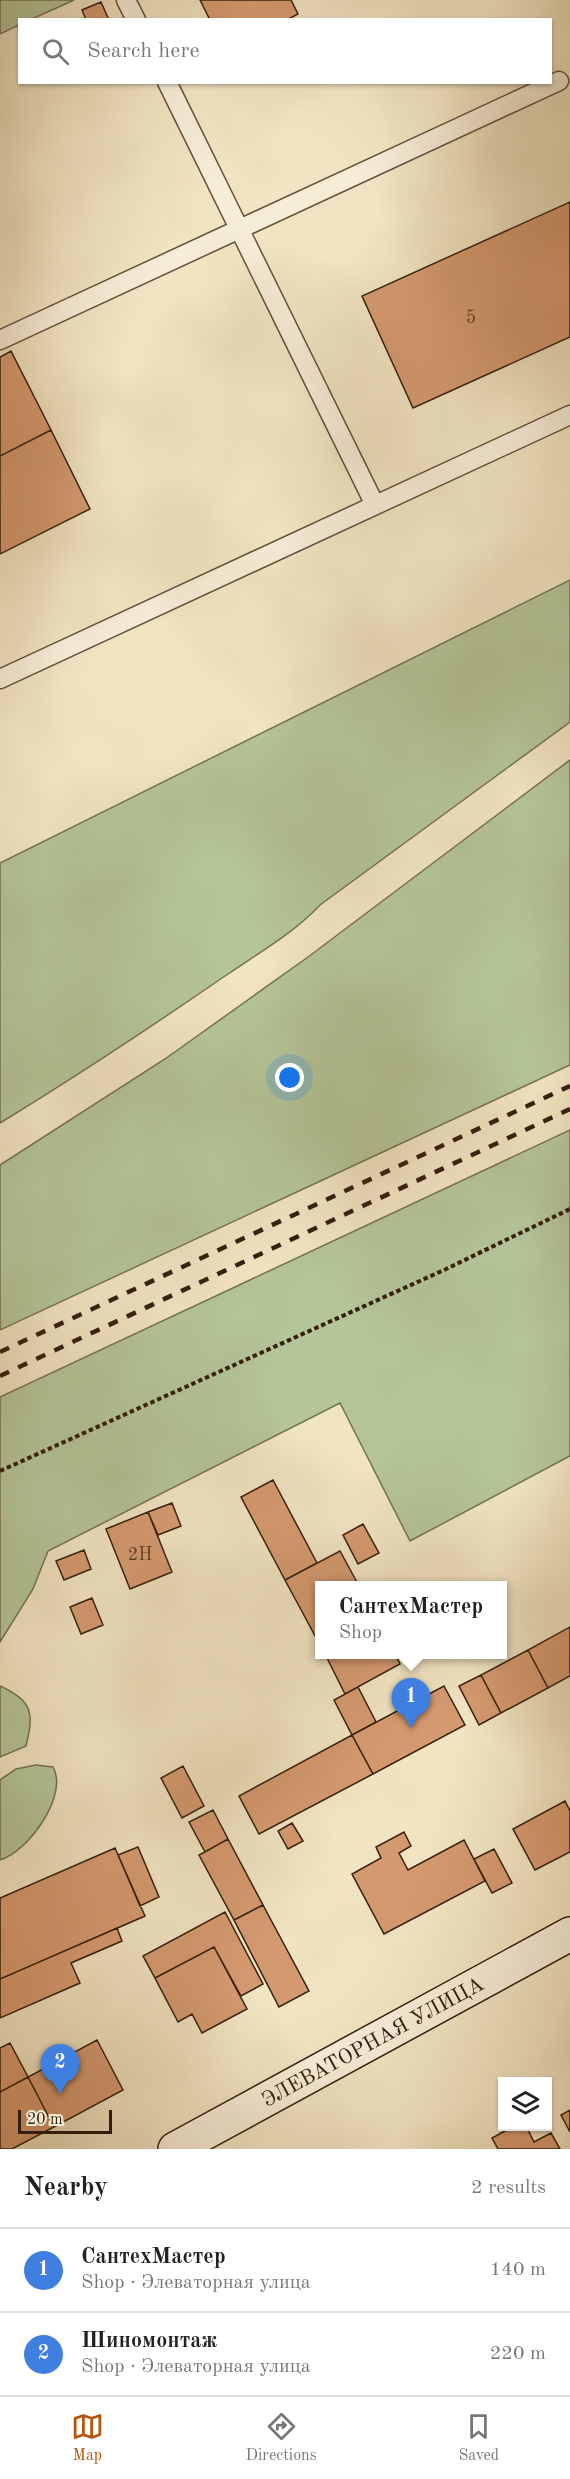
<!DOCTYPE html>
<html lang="en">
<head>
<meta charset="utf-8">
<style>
  body { margin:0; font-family:"Old Standard TT",serif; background:#f2f2f2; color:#222 }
  .controls { position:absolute; right:18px; bottom:18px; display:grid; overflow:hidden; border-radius:0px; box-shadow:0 2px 4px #0004 }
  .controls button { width:54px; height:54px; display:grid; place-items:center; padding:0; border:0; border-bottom:2px solid #e0e0e0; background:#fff; color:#222; font:30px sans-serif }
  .scale { position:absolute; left:18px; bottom:15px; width:94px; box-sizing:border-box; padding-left:6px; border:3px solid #331e0d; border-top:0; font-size:16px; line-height:21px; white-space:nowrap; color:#331e0d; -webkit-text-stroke:4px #f6edd7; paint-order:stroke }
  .you { position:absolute; left:290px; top:1078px; width:21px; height:21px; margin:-15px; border:4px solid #fff; border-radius:50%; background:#1a73e8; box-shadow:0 0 0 9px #1a73e833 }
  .badge { display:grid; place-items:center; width:39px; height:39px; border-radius:50%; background:#b45309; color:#fff; font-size:20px; font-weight:700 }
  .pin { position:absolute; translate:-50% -50px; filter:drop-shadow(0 2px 3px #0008) }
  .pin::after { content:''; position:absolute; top:32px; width:21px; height:18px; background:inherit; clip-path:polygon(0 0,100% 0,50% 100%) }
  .popup { position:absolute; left:315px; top:1581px; width:192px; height:78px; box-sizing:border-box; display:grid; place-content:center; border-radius:0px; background:#fff; filter:drop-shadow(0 2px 4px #0005); font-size:20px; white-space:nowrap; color:#767676 }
  .popup b { font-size:22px; color:#222 }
  .popup::after { content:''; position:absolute; left:50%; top:100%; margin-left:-12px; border:12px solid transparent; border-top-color:#fff }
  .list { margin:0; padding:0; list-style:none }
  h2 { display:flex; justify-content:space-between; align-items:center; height:78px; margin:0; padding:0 24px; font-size:26px }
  h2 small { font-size:20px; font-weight:400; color:#767676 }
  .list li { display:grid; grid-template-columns:39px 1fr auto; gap:18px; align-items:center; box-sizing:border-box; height:84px; padding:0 24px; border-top:2px solid #e0e0e0 }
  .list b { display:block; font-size:22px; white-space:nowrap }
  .list p { margin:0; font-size:20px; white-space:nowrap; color:#767676 }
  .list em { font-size:20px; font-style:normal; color:#767676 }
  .icon { flex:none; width:33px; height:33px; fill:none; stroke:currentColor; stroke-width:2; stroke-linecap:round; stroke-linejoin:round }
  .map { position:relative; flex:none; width:570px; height:2149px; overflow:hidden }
  .search { position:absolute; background:#fff; box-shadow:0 2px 4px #0004; left:18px; right:18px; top:18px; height:66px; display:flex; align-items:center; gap:15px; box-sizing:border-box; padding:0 21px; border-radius:0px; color:#767676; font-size:22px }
  .sheet { height:246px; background:#fff }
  nav { display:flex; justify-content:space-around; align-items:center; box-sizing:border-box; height:84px; border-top:2px solid #e0e0e0; background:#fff; font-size:16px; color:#767676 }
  nav a { display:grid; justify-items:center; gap:3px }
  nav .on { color:#b45309 }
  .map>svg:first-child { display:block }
</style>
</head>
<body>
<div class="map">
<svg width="570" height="2149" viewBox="0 0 570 2149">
  <rect width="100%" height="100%" fill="#f1e4c2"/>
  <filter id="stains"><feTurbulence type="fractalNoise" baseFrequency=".00333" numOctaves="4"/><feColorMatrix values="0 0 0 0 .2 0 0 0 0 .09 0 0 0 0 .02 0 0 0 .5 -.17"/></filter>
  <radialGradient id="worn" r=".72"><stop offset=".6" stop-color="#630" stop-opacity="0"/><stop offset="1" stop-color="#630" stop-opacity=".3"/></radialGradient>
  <!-- green -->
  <path fill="#b4c598" stroke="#747252" stroke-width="1.5" d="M0,0H74L32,19L20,20L19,25L0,34Z
    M570,580V722L320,905C294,933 257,954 225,976C151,1027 77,1076 0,1123V863Z
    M570,760V1065L0,1330V1165L165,1059L308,957Z
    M570,1130V1456L410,1541L340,1403L48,1551L33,1589L0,1642V1397Z
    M0,1686C33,1701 34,1713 26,1746L0,1757Z
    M36,1765L53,1767C69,1795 28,1852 0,1860V1780L16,1769Z"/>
  <!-- building -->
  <path fill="#d5996f" stroke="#331e0d" stroke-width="1.5" d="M200,0H291L298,14L287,20H210Z
    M101,2L109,20H86L82,10Z
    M570,202V337L413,408L362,296Z
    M11,351L51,430L0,456V357Z
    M51,430L90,509L0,554V456Z
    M273,1480L317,1563L285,1580L241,1497Z
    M172,1503L181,1526L158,1535L148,1512Z
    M148,1512L172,1572L130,1589L106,1529Z
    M363,1524L379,1553L358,1564L343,1535Z
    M84,1550L91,1569L64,1580L56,1561Z
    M340,1551L359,1586H320V1645L285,1580Z
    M92,1598L103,1625L81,1634L70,1607Z
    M570,1627V1676L548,1688L528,1650Z
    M528,1650L548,1688L501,1713L481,1675Z
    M325,1654H395L400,1664L345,1694Z
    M481,1675L501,1713L479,1725L459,1686Z
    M444,1686L465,1725L373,1774L352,1735Z
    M358,1687L376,1722L352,1735L334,1700Z
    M352,1735L373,1774L259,1834L239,1796Z
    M183,1766L204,1806L182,1818L161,1778Z
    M565,1801L570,1811V1852L535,1870L513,1829Z
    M213,1810L228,1839L205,1852L189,1822Z
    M292,1823L303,1841L288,1849L278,1831Z
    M404,1832L411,1846L399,1853L408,1870L464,1840L485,1881L384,1934L352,1874L381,1858L376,1847Z
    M228,1839L263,1905L234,1920L199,1855Z
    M138,1847L159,1897L140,1906L118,1855Z
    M115,1848L145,1916L0,1979V1898Z
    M494,1849L512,1883L492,1893L474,1859Z
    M263,1905L309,1991L279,2007L234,1920Z
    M225,1912L263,1984L241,1996L214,1947L155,1978L143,1956Z
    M117,1928L122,1941L71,1963L80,1983L0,2018V1979Z
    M214,1947L247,2009L202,2033L192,2014L178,2022L155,1978Z
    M97,2040L123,2090L54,2127L28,2077Z
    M10,2043L28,2077L0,2092V2048Z
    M28,2077L54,2127L12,2149H0V2092Z
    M570,2110V2132L561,2115Z
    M514,2126H526L534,2142L551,2133L560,2149H498L492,2138Z"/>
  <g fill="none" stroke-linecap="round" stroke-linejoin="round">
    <defs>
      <path id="lane" d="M126,0L136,20
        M167,82L375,505
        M0,340L559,81
        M0,679L570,415"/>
      <g id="secondary">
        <path id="s1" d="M175,2149L570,1934"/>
      </g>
    </defs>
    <!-- lane casing -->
    <use href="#lane" stroke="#62503a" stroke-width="21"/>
    <!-- secondary casing -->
    <use href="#secondary" stroke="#331e0d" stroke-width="36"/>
    <!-- path -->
    <path stroke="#331e0d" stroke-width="4" stroke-dasharray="4.5 3" stroke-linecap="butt" d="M0,1471L444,1270L570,1209"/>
    <!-- lane -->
    <use href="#lane" stroke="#f6edd7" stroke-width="18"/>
    <!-- secondary -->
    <use href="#secondary" stroke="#f6edd7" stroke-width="33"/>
    <!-- rail -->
    <path stroke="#331e0d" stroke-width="4.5" stroke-dasharray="10 10" stroke-linecap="butt" d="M0,1352L570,1086
      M0,1376L570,1109"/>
  </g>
  <g text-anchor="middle" stroke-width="5" stroke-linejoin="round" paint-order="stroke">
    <!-- number labels -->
    <g font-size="18" fill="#5c3d26">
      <text x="471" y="323">5</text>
      <text x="140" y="1560">2Н</text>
    </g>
    <!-- street labels -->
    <g font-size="21" fill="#331e0d" stroke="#f6edd7">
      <text dy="7" stroke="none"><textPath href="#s1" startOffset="225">ЭЛЕВАТОРНАЯ УЛИЦА</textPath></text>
    </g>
  </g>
  <rect width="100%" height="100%" filter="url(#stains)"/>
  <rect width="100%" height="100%" fill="url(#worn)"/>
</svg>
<div class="controls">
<button><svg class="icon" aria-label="layers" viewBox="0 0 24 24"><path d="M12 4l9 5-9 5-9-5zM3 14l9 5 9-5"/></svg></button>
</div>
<div class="scale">20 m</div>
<div class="you"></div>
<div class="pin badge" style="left:411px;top:1728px;background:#3f7fe0">1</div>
<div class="popup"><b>СантехМастер</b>Shop</div>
<div class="pin badge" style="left:60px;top:2094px;background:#3f7fe0">2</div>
<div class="search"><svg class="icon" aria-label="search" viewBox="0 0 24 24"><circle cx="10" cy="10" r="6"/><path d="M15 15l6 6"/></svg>Search here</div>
</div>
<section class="sheet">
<h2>Nearby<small>2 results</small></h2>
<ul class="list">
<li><span class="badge" style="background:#3f7fe0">1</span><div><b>СантехМастер</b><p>Shop · Элеваторная улица</p></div><em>140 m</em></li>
<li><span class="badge" style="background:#3f7fe0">2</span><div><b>Шиномонтаж</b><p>Shop · Элеваторная улица</p></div><em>220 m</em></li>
</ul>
</section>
<nav>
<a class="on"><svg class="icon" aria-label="map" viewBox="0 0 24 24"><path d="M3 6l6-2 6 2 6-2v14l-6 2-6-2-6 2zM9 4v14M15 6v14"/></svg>Map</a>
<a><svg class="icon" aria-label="directions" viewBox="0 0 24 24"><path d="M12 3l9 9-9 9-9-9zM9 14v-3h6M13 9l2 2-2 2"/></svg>Directions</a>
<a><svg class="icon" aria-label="saved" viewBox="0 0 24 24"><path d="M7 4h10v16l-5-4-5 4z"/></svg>Saved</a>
</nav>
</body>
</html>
